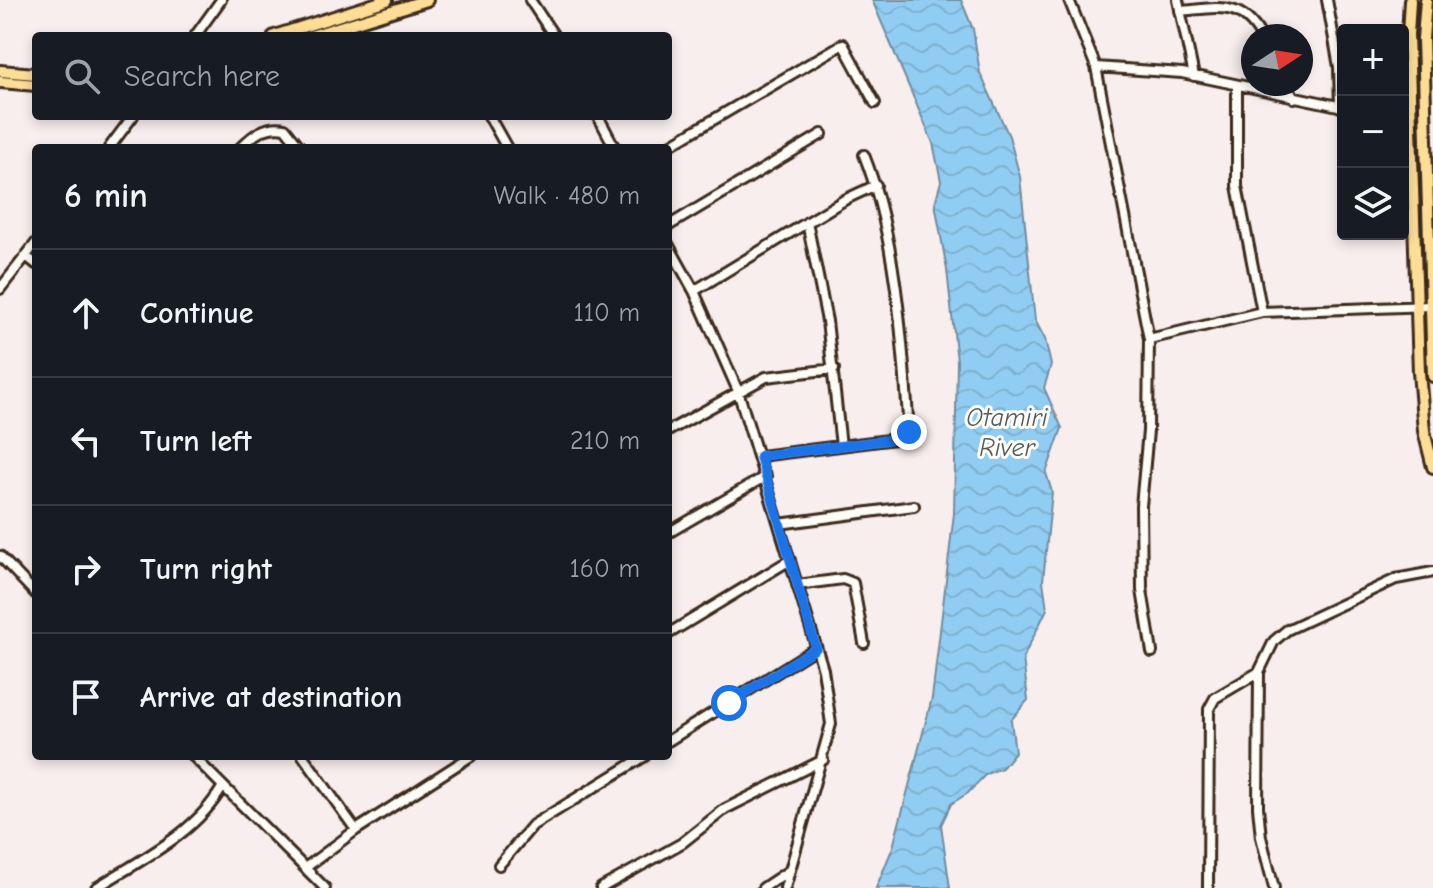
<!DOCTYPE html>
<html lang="en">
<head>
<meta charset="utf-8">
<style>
  body { margin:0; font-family:"Comic Neue",sans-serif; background:#242831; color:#f1f3f6 }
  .controls { position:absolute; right:24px; top:24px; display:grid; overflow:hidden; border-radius:8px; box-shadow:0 4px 12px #0003 }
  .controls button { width:72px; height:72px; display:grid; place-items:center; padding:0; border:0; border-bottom:2px solid #363941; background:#171b24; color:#f1f3f6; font:40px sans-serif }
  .compass { position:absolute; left:1241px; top:24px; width:72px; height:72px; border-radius:50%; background:#171b24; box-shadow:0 4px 12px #0003; rotate:78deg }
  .stop { position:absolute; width:24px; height:24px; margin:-18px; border:6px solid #1a73e8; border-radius:50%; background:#fff }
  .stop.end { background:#1a73e8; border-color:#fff; box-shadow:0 2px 8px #0008 }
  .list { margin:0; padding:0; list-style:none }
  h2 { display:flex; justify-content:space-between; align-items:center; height:104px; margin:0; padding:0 32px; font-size:34px }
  h2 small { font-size:26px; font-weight:400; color:#9ea1a6 }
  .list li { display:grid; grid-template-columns:52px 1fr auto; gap:24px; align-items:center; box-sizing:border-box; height:128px; padding:0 32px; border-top:2px solid #363941 }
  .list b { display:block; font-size:30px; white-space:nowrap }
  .list em { font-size:26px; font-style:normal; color:#9ea1a6 }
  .icon { flex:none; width:44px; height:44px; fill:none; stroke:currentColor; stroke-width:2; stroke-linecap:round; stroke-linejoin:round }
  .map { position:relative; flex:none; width:1433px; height:888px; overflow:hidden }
  .search { position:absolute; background:#171b24; box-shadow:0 4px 12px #0003; left:32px; top:32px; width:640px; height:88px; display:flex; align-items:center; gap:20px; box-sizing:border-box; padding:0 28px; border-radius:8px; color:#9ea1a6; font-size:30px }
  .panel { position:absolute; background:#171b24; box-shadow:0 4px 12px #0003; left:32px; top:144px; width:640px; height:616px; border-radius:8px }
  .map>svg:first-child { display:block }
</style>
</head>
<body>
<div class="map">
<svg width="1433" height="888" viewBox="0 0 1433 888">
  <defs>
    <pattern id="water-waves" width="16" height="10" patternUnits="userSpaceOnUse" patternTransform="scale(2)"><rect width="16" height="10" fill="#91cdf2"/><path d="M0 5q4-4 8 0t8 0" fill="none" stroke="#7eb0cf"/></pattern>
  </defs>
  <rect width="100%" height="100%" fill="#f9eeee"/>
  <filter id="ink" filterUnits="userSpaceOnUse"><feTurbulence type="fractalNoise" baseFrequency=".0125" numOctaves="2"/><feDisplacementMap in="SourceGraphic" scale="16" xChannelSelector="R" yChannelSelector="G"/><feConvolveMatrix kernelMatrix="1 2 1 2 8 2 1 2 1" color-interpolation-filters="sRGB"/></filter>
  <g filter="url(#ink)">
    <!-- water -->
    <path fill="url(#water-waves)" stroke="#6f8c9d" stroke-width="2" d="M872,0H961L973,29L980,73L1009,136L1020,177L1035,320L1045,339L1051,365L1044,388L1062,428L1046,473L1052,492L1043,581L1047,609L1023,658L1028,700L1011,720L1015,752L1002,768L986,774L968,793L951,804L941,825L950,888H876L893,847L932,698L954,513L957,361L947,270L935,203L941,181L933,143Z"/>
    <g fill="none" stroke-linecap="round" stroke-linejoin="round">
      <defs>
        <path id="minor" d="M530,0L554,36
          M1069,0L1096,67L1149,339L1148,431L1141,506L1142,590L1152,652
          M1178,0L1194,76
          M1327,0L1339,67L1340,107
          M1180,11C1219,8 1240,0 1261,36
          M195,36L221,0
          M1096,67L1182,73L1343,107
          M1287,84L1294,98
          M1237,86V186L1262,312L1431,306
          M489,116L507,148
          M598,116L615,148
          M109,148L133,116
          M240,148C253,135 266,124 285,128L301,148
          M665,148L843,44L875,103
          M807,222L827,321L841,446
          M668,226L822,134
          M668,244L694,291L738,391L823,669L831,724L785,888
          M26,256L36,264
          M0,289L36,243
          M694,291L846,199L876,185
          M1149,339L1262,312
          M668,431L766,377L834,369
          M760,456L904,438L909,432C903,346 896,235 864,155
          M779,524L914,506
          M668,533L766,476
          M0,556L36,594
          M797,585L843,579L853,583L864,643
          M668,634L790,560
          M668,741L816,648
          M193,756L325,888
          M303,756L356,830
          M499,865L533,825L645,756
          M305,868L356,830L471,756
          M96,888C140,860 196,834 223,786
          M601,888L682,843L725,809L823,760
          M763,888L790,870
          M1208,888L1209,709L1215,698L1259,672
          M1274,888L1261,837L1258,807L1259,672L1274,641L1287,630L1396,579L1433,572"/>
        <path id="major" d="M1410,0L1408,35L1419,372L1424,431L1433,467
          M1426,0L1423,39L1433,376
          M274,36L387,0
          M311,36L427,0
          M0,71L36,74
          M0,82L36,85"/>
      </defs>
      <!-- minor casing -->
      <use href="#minor" stroke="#3b2a1e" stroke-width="14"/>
      <!-- major casing -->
      <use href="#major" stroke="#3b2a1e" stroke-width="16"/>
      <!-- minor -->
      <use href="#minor" stroke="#fdfcf7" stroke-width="8"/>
      <!-- major -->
      <use href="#major" stroke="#fedd96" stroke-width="10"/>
    </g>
  </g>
  <g fill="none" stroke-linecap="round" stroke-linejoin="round" filter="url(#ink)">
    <!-- route -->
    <path stroke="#1a73e8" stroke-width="10" d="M729,703L816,648L760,456L904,438L909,432"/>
  </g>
  <g text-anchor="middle" stroke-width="6" stroke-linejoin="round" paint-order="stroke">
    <!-- water labels -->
    <g font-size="26" font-style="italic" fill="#555b5e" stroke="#fdfcf7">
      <text x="1007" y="426">Otamiri<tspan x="1007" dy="30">River</tspan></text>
    </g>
  </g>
</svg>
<div class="controls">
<button>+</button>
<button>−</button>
<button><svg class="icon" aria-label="layers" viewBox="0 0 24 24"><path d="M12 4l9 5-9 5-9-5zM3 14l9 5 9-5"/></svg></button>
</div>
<svg class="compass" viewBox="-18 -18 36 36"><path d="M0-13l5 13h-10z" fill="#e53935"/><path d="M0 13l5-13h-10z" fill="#9ea1a6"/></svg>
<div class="stop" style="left:729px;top:703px"></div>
<div class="stop end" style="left:909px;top:432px"></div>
<div class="search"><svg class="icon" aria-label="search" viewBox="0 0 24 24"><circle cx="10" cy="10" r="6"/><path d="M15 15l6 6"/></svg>Search here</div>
<section class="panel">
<h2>6 min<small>Walk · 480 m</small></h2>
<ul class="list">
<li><svg class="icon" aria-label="ahead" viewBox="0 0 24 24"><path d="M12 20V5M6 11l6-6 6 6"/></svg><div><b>Continue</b></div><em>110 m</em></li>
<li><svg class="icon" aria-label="left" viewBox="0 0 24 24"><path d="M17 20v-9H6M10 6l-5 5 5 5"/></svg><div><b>Turn left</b></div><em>210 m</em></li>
<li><svg class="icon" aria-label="right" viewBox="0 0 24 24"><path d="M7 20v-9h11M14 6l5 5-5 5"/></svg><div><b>Turn right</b></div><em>160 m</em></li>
<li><svg class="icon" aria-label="arrive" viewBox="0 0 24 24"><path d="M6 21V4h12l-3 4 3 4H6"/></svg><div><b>Arrive at destination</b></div></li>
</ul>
</section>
</div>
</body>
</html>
